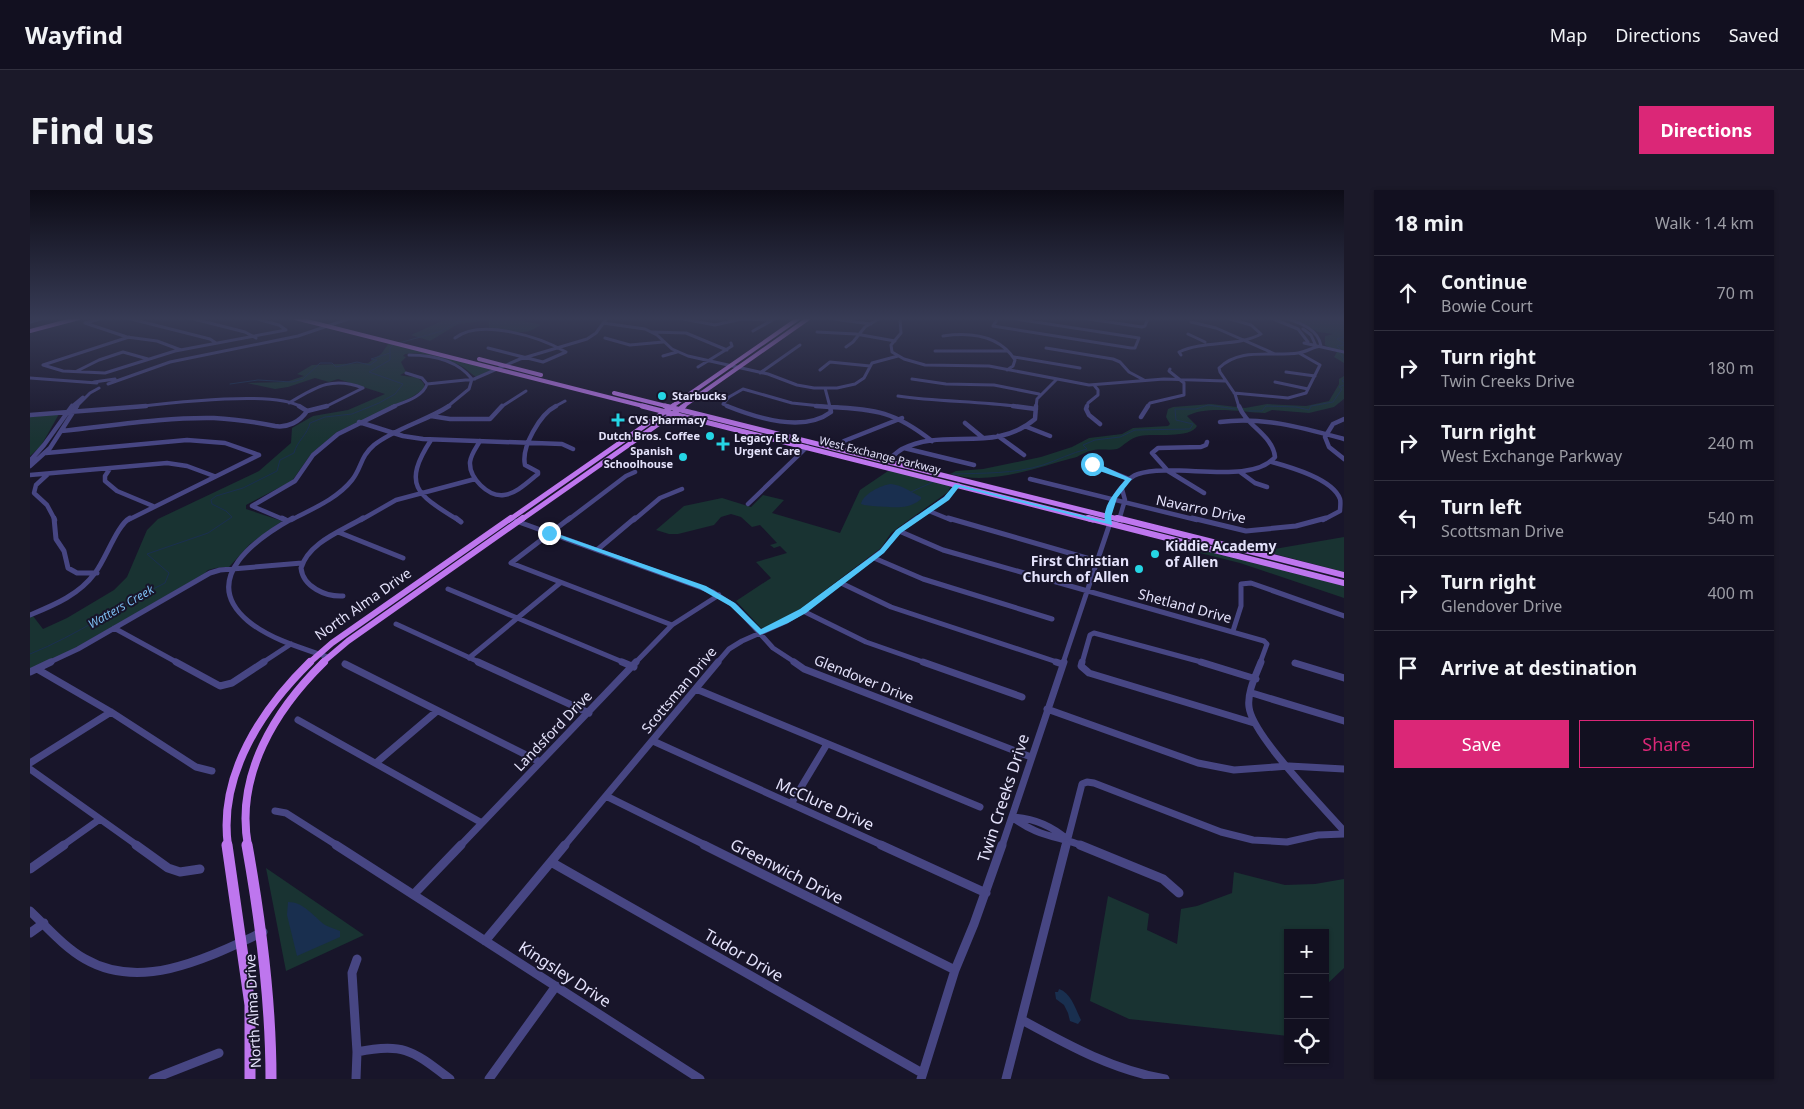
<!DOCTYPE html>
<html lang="en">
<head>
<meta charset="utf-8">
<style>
  body { margin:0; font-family:"Noto Sans",sans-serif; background:#1b1929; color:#f1f3f6 }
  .controls { position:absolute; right:15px; bottom:15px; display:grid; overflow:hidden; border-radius:0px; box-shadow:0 1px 4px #0004 }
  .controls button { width:45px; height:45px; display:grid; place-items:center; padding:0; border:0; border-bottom:1px solid #31303e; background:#121020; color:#f1f3f6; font:25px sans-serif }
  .stop { position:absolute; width:15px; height:15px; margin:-11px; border:4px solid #4fc3f7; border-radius:50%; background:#fff }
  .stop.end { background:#4fc3f7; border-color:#fff; box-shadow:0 1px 5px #0008 }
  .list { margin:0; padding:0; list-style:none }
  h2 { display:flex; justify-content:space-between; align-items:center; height:65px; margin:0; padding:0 20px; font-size:21px }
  h2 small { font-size:16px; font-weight:400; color:#9c9da5 }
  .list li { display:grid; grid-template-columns:32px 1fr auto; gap:15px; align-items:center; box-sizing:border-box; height:75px; padding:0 20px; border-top:1px solid #31303e }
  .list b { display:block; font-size:19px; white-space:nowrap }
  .list p { margin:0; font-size:16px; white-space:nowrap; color:#9c9da5 }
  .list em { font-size:16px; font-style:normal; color:#9c9da5 }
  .actions { display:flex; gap:10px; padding:15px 20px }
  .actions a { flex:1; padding:11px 0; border:1px solid #db2777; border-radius:0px; text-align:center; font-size:18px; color:#db2777 }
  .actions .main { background:#db2777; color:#fff }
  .icon { flex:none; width:28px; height:28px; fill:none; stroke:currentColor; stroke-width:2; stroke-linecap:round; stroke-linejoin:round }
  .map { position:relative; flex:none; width:1314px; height:889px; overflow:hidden; border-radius:0px }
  header { display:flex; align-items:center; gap:30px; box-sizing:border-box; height:70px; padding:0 25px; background:#121020; border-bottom:1px solid #31303e }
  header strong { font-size:24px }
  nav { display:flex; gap:28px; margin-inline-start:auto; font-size:18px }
  .intro { display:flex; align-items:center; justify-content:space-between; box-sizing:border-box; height:120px; padding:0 30px }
  h1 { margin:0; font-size:35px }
  .button { padding:12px 22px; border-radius:0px; background:#db2777; color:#fff; font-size:18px; font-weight:700 }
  main { display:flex; gap:30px; padding:0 30px }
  aside { flex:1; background:#121020; border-radius:0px; box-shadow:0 1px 4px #0004 }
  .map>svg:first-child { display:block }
</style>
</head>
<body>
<header>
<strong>Wayfind</strong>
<nav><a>Map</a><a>Directions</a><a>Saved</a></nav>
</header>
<div class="intro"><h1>Find us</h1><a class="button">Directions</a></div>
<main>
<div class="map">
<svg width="1314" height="889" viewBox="0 0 1314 889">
  <rect width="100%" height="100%" fill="#18152a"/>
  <!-- green -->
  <path fill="#193332" d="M434,128H490L491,129L490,130L511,135L500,141L485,143L459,138V130L428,134L400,151L381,145L414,130Z
    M1270,128H1314V173L1304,167L1307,162L1295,155V146L1303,144L1288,142L1264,129Z
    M359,153L464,179L446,187C441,184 438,180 433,177C418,169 391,161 375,164L373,166L376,167L371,172L376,182L370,185C379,188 388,184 394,194V199L382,207L307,242L281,264L262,291L216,315V319L252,331L220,354L199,377L186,378L178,380L174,384L47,457L0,480V427L3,426L13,439L37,428L84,400L97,387L117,340L128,329L229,281L261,253L262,238L283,226L318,220L355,204L308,189L299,192L285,188L258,197L245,199L217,193L256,192L274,186L267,184L282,175L338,173L351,164Z
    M1314,186V209L1304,217L1279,223L1242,220L1235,223C1214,222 1176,215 1157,226L1167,236C1160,249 1124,243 1110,246C1099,248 1094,256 1087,259C1079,261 1069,258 1060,261C1054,262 1049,267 1043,268C1004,278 961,296 920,284L926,281L953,279L1011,267L1042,257L1059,248L1092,244L1103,238L1138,236L1140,234L1136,227L1138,219L1143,217L1181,214L1215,218L1237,214L1276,216L1299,211L1309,194V189Z
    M29,224L11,256L0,266V227Z
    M861,279L921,295L918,302L869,337L861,343L851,358L770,419L736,437L731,438L706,411L741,388L726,372L757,363L750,356L744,358L740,355L747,353L730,335L722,337L711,327L701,324L691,327L684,335L648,344H639L626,340L654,316L692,308L721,317L733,305L754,310L742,323L810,343L830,300Z
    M1314,347V382L1233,361Z
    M1170,358L1314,395V408L1210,373L1170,363Z
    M236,678L334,745L256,781Z
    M1204,682L1255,695L1285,694L1314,689V778L1295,796V743H1258V846L1099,829L1060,811L1078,706L1119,724L1117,740L1147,754L1151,719L1167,716L1202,703Z"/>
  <!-- water -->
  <path fill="#192f4f" d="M861,294C872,295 881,302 891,307V309C887,313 878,317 872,317C866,318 834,316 831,314C833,304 851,295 861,294Z
    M258,712C274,712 283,726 295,735C299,737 305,739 310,741V747L267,766L257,725Z
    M1029,799C1041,803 1045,818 1051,830L1048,834L1040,831L1038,823L1034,815L1026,809L1025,802H1028Z"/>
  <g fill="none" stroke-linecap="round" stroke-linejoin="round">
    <!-- stream -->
    <path stroke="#192f4f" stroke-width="1" d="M1314,147L1307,149L1314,153
      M369,153L412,141L426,132L445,128
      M1310,159L1307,156L1314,155
      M1310,163L1314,170
      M1314,189L1312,191L1314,192
      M200,194L228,190L262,192L273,189L290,173H302L306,177L327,172L340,175L347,170L341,169L360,163
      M1219,221H1232L1236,216L1266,217L1279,220L1281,216L1303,212L1312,199L1309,197L1314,195
      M923,284C952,283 985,284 1013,275C1028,270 1041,263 1057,259L1053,255L1065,250L1090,247L1105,240L1160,239L1163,234L1146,230L1145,219H1166L1178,215L1205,219
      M881,302L903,292
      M0,464C48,445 89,415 135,393L139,383L117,364L178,343L202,327L196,321L182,314L181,310L186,306L213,298L247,281L250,270L264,263C267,251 278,244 280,233L295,227L322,224L349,213L365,204L373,194L339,182L360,170V158L363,155"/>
    <!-- minor-far4 -->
    <path stroke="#474683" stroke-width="3" d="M97,128L180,149L186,153
      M160,128L215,142L226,148
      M223,128L249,135L256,140
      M648,128L685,135L711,129L742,130
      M870,128L871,143L861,155L862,162L874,169L895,175L959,176L1059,195L1134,189L1195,191
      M968,128L963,136L1101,158H1105L1109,148L980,128
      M1052,128L1112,137L1115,136L1118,128
      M1241,128L1268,139L1278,152L1274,153L1314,162
      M804,129L841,134
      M0,132L14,128
      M1161,132L1186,138L1245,164
      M55,133L97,147L127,151L151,160
      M55,133L73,128
      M573,133L615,139L627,145L642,159L658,166L738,184L767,195L784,198H807L825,194L834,188L842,173L868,166
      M1273,139L1281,145L1286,156
      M723,141L746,128
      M622,142L656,143L697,160
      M787,142L826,144L865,151
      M1158,144L1175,152
      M913,146C941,142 969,145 985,170L983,176L977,180
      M425,148C451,128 510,147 536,162L513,172L458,158
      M575,148L600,155L633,152
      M816,157L823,152L835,137L850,128
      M1016,158L1083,169L1090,172L1099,182L1114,190
      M905,161H978
      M379,165C402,165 427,170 442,189L439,199L417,217
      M1151,165L1149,162C1175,150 1208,157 1231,144L1221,135L1197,128
      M633,166L647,162
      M984,167L1050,178
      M13,175L33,181L75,183L145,161L256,140
      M13,175L99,147
      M668,177L702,156L701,153
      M790,180L800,172L840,176
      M47,181L69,170L93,162L118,169
      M1256,182L1285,186
      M376,183L392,188L397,194
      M730,183L770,155
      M0,188L67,193
      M444,189L490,169L557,149L566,143L577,128
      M882,189L916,194L964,195L1009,204
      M64,192L85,189
      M1245,192L1278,199
      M78,194L140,172L268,146L321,128
      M397,194L445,189
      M795,198L800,217
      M1204,203L1258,208L1276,203L1290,175L1269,163
      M868,206C909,212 950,211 992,217
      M259,213C286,197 302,186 333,198
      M41,217L53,207
      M46,217L60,203L69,198
      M105,217C138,213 246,200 271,217
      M295,217L333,198
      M362,217C374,212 393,207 397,194
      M471,217L496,201
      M524,217L535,211
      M700,217L693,214L699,207L713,199L762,213L800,217
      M800,217H808
      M1006,217L1007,209L1026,190
      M1057,217L1058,213L1068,205V200L1064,195
      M1117,217L1120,213L1154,205V193L1139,181L1140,179
      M1209,217L1205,204L1190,182L1189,178C1210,157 1242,167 1268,163C1276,162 1283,157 1291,156C1288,139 1270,133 1256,128"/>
    <!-- minor-far3 -->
    <path stroke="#474683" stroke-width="4.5" d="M269,216L277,221
      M697,216C727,228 773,243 801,222L800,217
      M786,216L800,217
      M983,216L1006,219
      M1057,216L1056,219L1059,225L1070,234
      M800,217C846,219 865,222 902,251
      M277,221L297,216
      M0,225L116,216
      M401,226L420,229H460L472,216
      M1111,227L1118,216
      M1314,229L1303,234L1295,247L1299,257L1314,269
      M329,232L373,246L393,249L532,254L543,259
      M1190,232C1232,226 1274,238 1314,249
      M935,233L952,247
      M997,237L1020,246
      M31,241C81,236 133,227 184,228C204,229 225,232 245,236C257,238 270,232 277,221
      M968,246L994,265
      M401,250C371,296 388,305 428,330
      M450,251C446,258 441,264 440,272C439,288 458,307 474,305C486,304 499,291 508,284V282L495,275C491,257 510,224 526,216
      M814,251L872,228
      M874,258L944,275
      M16,263L157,250L195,253L229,265
      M0,271L14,255L42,216
      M857,271C862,267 867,262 872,259C914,237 964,264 1005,229L1006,216
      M1242,272C1260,277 1303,289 1310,309C1311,312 1310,318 1310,321L1293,330
      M1062,274L1099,289
      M0,276L20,258L47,216
      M79,280L75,286V291L87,301L123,316
      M1210,282L1225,293L1237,297
      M18,284L6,295L4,303L17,315L25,330
      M0,285L137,273L157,276L184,286
      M1000,289L1167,330
      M1174,303L1138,281L1122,263L1128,258L1171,257L1176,255L1177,252
      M718,314L777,257
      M899,321L921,330
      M98,330L229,265
      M255,330L222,316L265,291L283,265L308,244L365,216
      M261,330C282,319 307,309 322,290C332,277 330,267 344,255C366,238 396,231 419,216
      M331,330L366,310L445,289
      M538,330L596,286L605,282
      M604,330L630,308L652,299
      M885,330L916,308L928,295
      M1079,330C1080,317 1082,309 1091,298C1095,293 1101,286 1108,284C1144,272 1221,296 1245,267C1243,245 1216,236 1209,216
      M1089,330L1095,310L1092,299"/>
    <!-- minor-far2 -->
    <path stroke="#474683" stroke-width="5" d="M24,328L26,349L34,361L38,378L47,383H67
      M252,328L258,331
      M263,328C227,348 168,389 218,431C240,449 271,458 298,467
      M426,328L431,332
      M540,328L481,373L642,435
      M918,328L1067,371
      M1162,328L1216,341L1266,336L1296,328
      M486,331L683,402L706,417L743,458L766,473
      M1086,331L1089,328
      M869,341L913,360L1234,451L1237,454L1230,473
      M308,342L373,368
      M567,360L605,328
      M844,368L893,389L1022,429
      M811,393L861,417L1030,473
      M418,399L595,473
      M313,406C296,407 273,397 271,378C279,352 312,341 333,328
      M773,421L836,452L896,473
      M0,425C24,415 49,405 65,383C76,369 87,335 100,328
      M366,434L451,473
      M84,438L148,473
      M1203,441L1211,416V394L1221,393L1314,426
      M439,468L530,393
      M18,473L48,459L180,383L190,380L272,373
      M232,473L261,454
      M605,473L642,435L689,405
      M687,473L699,459L712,451L755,432L773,421L852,361L869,341L887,328
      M1033,473L1079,336V328
      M1052,473L1060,445L1064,443L1175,473"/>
    <!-- minor-far1 -->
    <path stroke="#474683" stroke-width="7" d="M146,472L190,496L202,493L234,472
      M448,472L559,523
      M592,472L604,477
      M764,472L774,479L1001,567
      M893,472L992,507
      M1026,472L1032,474
      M1052,472L1051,476L1059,483L1224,533
      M1171,472L1226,489
      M1231,472C1226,485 1217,502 1219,517C1222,545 1293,617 1314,641
      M1265,473L1314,488
      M315,474L510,572
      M7,479L81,522L166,577L182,581
      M0,482L21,472
      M666,499L950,617
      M1222,503L1314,531
      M1017,519L1168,573L1204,580L1259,576L1314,579
      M268,530L452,633
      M623,551L854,656
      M0,573L81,522
      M346,573L407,521
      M0,579L108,656
      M576,606L677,656
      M761,614L797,554
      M245,621L256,623L308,656
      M982,627C1006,646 1027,646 1053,656
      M982,627C1004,628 1022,636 1038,650
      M32,656L70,629
      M430,656L606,472
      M534,656L688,472
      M972,656L1034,472
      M1036,656L1052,594L1057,592L1064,593L1191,642L1223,650L1257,652L1288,645L1314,644"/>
    <!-- minor -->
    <path stroke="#474683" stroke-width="9" d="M106,655L138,678L150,682L170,679
      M306,655L670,889
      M674,655L925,780
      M851,655L956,703
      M1050,655L1133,689L1149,703
      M521,672L892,883
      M0,679L34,655
      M384,704L431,655
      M0,721C17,737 34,757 55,769C112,802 179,767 233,742
      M0,743L14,733
      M455,751L535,655
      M992,830C1038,855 1083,880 1135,889
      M327,862C374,852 383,861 420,889
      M123,889L189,863
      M326,889L327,862L322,783L327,769
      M459,889L526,796
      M891,889L925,780L944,734L972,655
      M976,889L1036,655"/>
    <!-- major-far4 -->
    <path stroke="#be76ee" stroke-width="4" d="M265,128L617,217
      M0,141L49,128
      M449,169L511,185
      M584,203L640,217
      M641,217L769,128
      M652,217L779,128"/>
    <!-- major-far3 -->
    <path stroke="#be76ee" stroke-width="5" d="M612,216L1063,330
      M635,216L1092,330
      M479,330L643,216
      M491,330L654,216"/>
    <!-- major-far2 -->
    <path stroke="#be76ee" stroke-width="6" d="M1058,328L1314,393
      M1087,328L1314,385
      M279,473L302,453L481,328
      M292,473L318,451L493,328"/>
    <!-- major-far1 -->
    <path stroke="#be76ee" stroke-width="8" d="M198,656C188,585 232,519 280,472
      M218,656C205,585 245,520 294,472"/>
    <!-- major -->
    <path stroke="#be76ee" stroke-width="11" d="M197,655L220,815V889
      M217,655C231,733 241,810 241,889"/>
  </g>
  <!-- sky -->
  <linearGradient id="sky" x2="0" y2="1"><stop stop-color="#0d0c17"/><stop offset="0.51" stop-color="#373b55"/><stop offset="1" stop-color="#373b55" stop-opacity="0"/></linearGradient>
  <rect width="1314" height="252" fill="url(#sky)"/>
  <!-- route -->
  <path fill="#4fc3f7" d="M1060,272H1064L1102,289L1087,308L1081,327L1082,335L929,297L919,310L871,343L854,363L776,423L758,433L730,445L700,416L670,399L516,343L522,342L676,396L705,413L731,439L770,419L850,360L866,340L914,307L925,294L1075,331C1072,316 1086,301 1095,290L1064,279L1060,275Z"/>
  <!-- markers -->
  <g fill="#25d5e4" stroke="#18152a" stroke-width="2">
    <circle cx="632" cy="206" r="5"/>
    <path d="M585.5 222.5h5v5h5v5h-5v5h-5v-5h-5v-5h5z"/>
    <circle cx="680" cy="246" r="5"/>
    <path d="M690.5 246.5h5v5h5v5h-5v5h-5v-5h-5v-5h5z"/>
    <circle cx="653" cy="267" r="5"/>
    <circle cx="1125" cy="364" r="5"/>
    <circle cx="1109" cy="379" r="5"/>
  </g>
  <g text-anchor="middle" stroke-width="4" stroke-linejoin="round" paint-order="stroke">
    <!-- far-poi labels -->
    <g font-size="11" font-weight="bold" fill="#e4e2fb" stroke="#18152a" text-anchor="start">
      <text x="642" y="210">Starbucks</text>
      <text x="598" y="234">CVS Pharmacy</text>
      <text x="670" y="250" text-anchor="end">Dutch Bros. Coffee</text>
      <text x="704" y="252">Legacy ER &amp;<tspan x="704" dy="13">Urgent Care</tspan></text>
      <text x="643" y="265" text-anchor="end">Spanish<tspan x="643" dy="13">Schoolhouse</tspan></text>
    </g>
    <!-- far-street labels -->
    <g font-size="11" fill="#e4e2fb" stroke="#18152a">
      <text transform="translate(850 265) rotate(14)" y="4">West Exchange Parkway</text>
    </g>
    <!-- far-water labels -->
    <g font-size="12" font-style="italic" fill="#7cbcef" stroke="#18152a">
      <text transform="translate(91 417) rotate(-30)" y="4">Watters Creek</text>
    </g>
    <!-- street labels -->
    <g font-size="14" fill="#e4e2fb" stroke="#18152a">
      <text transform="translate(1171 319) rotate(12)" y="5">Navarro Drive</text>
      <text transform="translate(333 414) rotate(-35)" y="5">North Alma Drive</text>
      <text transform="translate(1155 416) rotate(15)" y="5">Shetland Drive</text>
      <text transform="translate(834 489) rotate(22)" y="5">Glendover Drive</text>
      <text transform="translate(649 500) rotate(-50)" y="5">Scottsman Drive</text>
      <text transform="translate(523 541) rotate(-46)" y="5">Landsford Drive</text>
      <text transform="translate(223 821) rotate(-93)" y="5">North Alma Drive</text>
    </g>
    <!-- poi labels -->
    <g font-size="14" font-weight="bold" fill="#e4e2fb" stroke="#18152a" text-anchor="start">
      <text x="1135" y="361">Kiddie Academy<tspan x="1135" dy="16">of Allen</tspan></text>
      <text x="1099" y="376" text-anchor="end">First Christian<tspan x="1099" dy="16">Church of Allen</tspan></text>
    </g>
    <!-- near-street labels -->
    <g font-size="16" fill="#e4e2fb" stroke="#18152a">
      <text transform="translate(973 608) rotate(-72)" y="6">Twin Creeks Drive</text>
      <text transform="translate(795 614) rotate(24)" y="6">McClure Drive</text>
      <text transform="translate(757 681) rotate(27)" y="6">Greenwich Drive</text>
      <text transform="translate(714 765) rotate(30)" y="6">Tudor Drive</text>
      <text transform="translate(535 784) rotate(33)" y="6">Kingsley Drive</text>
    </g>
  </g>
</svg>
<div class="controls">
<button>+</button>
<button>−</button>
<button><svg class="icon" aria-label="locate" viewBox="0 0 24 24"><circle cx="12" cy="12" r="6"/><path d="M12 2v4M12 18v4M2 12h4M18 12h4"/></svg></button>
</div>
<div class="stop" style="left:1062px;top:274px"></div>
<div class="stop end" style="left:519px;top:343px"></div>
</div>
<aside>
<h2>18 min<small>Walk · 1.4 km</small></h2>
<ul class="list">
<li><svg class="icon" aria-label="ahead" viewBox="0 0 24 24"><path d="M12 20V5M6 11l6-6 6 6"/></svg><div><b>Continue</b><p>Bowie Court</p></div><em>70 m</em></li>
<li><svg class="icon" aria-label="right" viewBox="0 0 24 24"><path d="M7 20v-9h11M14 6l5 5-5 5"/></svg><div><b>Turn right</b><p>Twin Creeks Drive</p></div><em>180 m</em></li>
<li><svg class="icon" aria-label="right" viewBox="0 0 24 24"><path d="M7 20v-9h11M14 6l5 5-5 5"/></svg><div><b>Turn right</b><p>West Exchange Parkway</p></div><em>240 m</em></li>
<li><svg class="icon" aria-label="left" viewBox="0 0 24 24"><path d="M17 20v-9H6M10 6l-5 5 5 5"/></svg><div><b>Turn left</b><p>Scottsman Drive</p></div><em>540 m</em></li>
<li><svg class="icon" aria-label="right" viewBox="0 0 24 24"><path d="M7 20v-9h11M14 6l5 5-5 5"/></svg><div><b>Turn right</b><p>Glendover Drive</p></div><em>400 m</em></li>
<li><svg class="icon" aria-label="arrive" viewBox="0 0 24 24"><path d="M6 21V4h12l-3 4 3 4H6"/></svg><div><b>Arrive at destination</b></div></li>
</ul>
<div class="actions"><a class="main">Save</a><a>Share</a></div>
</aside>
</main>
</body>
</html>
